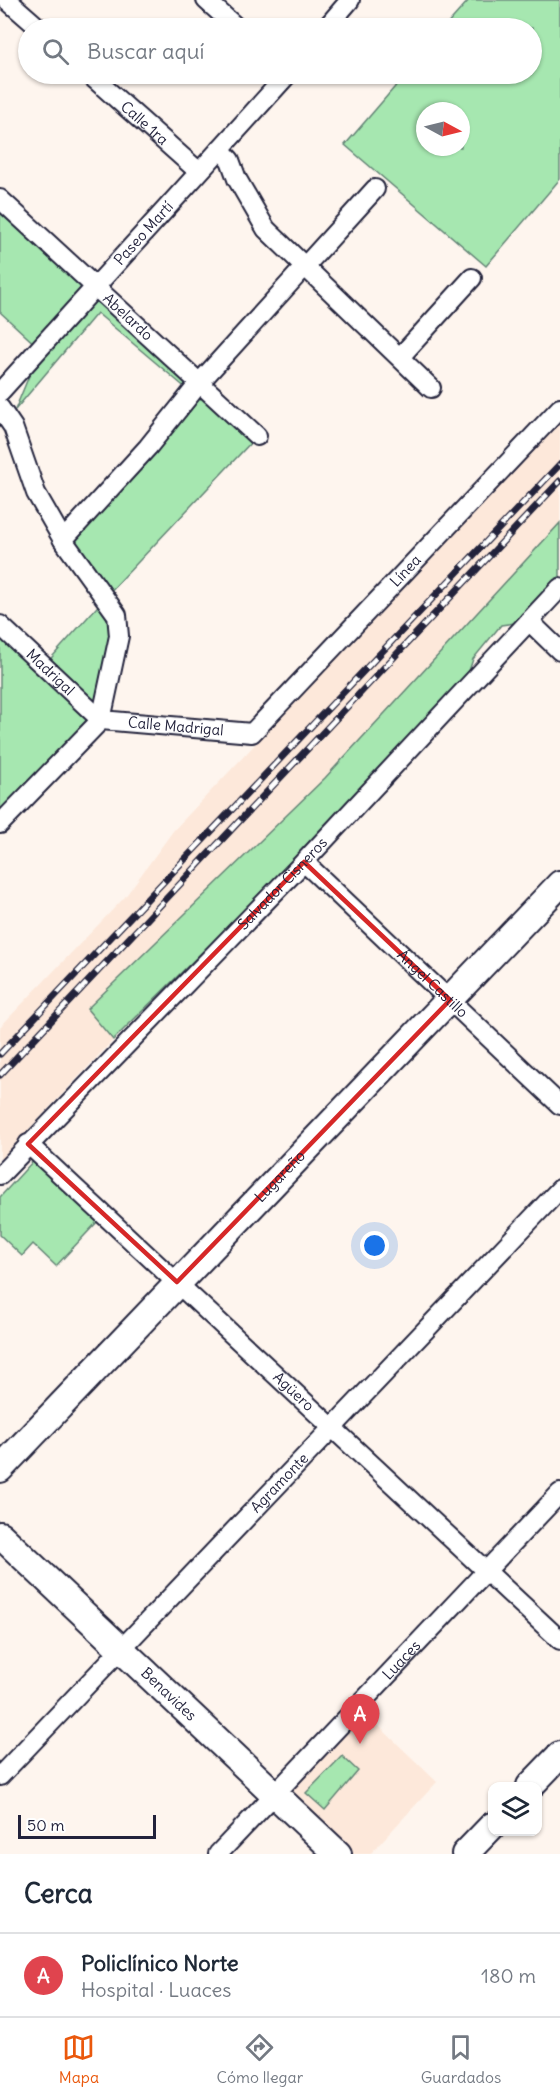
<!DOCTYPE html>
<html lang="es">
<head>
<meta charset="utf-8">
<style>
  body { margin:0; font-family:Delius,sans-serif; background:#f6f6f7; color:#1f2937 }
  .controls { position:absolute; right:18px; bottom:18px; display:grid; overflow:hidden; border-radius:12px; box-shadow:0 2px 4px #0004 }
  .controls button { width:54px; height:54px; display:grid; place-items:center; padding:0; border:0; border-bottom:2px solid #e0e1e3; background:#fff; color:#1f2937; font:30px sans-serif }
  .compass { position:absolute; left:416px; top:102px; width:54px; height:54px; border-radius:50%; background:#fff; box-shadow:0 2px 4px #0004; rotate:97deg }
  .scale { position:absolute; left:18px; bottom:15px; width:138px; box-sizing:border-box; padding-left:6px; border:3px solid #22223b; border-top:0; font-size:16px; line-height:21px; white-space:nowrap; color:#22223b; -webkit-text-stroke:4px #fff; paint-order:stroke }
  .you { position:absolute; left:375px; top:1246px; width:21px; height:21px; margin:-15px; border:4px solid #fff; border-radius:50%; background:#1a73e8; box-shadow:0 0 0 9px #1a73e833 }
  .badge { display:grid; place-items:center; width:39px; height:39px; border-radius:50%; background:#ea580c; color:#fff; font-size:20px; font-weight:700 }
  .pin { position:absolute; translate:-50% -50px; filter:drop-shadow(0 2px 3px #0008) }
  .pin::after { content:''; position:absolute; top:32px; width:21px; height:18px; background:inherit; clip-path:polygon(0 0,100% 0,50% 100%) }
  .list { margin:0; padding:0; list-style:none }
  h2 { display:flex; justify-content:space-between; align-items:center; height:78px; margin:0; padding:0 24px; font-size:26px }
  h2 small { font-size:20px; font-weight:400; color:#747a83 }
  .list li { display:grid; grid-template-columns:39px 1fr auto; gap:18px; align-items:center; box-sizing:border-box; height:84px; padding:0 24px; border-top:2px solid #e0e1e3 }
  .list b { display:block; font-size:22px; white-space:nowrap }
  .list p { margin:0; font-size:20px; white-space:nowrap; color:#747a83 }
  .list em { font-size:20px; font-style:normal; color:#747a83 }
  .icon { flex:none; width:33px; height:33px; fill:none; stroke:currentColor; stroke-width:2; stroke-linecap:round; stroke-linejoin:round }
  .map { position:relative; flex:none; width:560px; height:1854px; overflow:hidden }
  .search { position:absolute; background:#fff; box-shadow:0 2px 4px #0004; left:18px; right:18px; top:18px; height:66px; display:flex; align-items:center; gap:15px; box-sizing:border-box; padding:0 21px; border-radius:33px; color:#747a83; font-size:22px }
  .sheet { height:162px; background:#fff }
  nav { display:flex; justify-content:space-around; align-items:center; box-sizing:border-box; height:84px; border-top:2px solid #e0e1e3; background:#fff; font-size:16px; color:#747a83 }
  nav a { display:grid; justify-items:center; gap:3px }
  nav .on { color:#ea580c }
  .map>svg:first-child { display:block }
</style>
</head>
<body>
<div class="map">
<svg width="560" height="1854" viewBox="0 0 560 1854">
  <rect width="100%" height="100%" fill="#fef5ee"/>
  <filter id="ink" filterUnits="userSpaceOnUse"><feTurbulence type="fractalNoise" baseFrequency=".0167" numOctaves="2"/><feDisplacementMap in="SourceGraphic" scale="12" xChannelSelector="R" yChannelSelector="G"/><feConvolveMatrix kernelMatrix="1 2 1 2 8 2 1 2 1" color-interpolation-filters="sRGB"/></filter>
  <g filter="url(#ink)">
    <!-- built -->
    <path fill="#fde8da" d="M560,423V523L325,778L88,1009L113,1040L0,1160V1027L125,897L173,831Z
      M358,1706L437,1782L370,1854H338L275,1794Z"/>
    <!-- green -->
    <path fill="#a6e7b0" stroke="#648476" stroke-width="1.5" fill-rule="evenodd" d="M469,0H560V179L486,266L345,145L406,74H532V28H444ZM425,111H461V147H425Z
      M0,199L257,436L105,597L117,615L101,720L0,824V625L44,666L105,598L63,540L188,390L97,313L15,410L40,349L0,312Z
      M560,523V576L515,623L501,625L473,659L468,674L327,829L113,1040L87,1009L325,778Z
      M34,1160L99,1220L56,1266L33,1244L22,1256L0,1235V1197Z
      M342,1756L358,1771L325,1810L306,1793Z"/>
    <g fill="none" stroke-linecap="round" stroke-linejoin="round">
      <defs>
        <g id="street">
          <path d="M7,0L39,28"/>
          <path d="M206,0L237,28"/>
          <path d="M326,28L350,0"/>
          <path id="s1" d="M89,74L198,171"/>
          <path d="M220,149L230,160L237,179L266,229L431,388"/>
          <path id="s2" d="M0,199L257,436"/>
          <path d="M400,357L472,278"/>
          <path id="s3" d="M0,392L288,74"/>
          <path d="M0,408L13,427L36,493L63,540L117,615L119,636L101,720"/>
          <path d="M63,540L148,447L201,381L375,189"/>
          <path d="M529,621L560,651"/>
          <path id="s4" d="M0,625L101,720"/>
          <path id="s5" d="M101,720L252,733L560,408"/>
          <path d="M0,824L101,720"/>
          <path id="s6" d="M304,862L560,1105"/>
          <path id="s7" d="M28,1144L560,1640"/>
          <path id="s8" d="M0,1175L304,862L560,588"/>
          <path id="s9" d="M0,1776L560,1189"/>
          <path id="s10" d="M218,1854L560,1493"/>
        </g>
        <g id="secondary">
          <path id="s11" d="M0,1469L560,884"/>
          <path id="s12" d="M0,1535L338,1854"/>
          <path d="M530,1786L560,1755"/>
          <path d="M465,1854L492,1826"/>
        </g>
      </defs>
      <!-- street casing -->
      <use href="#street" stroke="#22223b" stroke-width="22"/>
      <!-- secondary casing -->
      <use href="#secondary" stroke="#22223b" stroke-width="30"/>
      <!-- street -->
      <use href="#street" stroke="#fff" stroke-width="18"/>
      <!-- secondary -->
      <use href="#secondary" stroke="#fff" stroke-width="26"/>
      <defs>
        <path id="rail" d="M0,1054L560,464
          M0,1075L560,481"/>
      </defs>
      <!-- rail casing -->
      <use href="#rail" stroke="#22223b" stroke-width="7"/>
      <!-- rail -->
      <use href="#rail" stroke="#fff" stroke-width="4.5" stroke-dasharray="14" stroke-linecap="butt"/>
    </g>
  </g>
  <!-- marked area -->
  <path fill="none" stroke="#d62828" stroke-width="4.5" stroke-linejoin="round" d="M304,862L450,1000L177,1282L28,1144Z"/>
  <g text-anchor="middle" stroke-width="4.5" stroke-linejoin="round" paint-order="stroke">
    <!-- street labels -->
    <g font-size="15" fill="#22223b" stroke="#fff">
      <text dy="5" stroke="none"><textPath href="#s1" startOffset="74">Calle 1ra</textPath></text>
      <text dy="5" stroke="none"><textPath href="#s3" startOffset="214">Paseo Martí</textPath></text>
      <text dy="5" stroke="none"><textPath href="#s2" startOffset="174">Abelardo</textPath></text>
      <text dy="5" stroke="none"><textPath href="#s5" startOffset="375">Línea</textPath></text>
      <text dy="5" stroke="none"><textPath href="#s4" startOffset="69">Madrigal</textPath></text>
      <text dy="5" stroke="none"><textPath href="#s5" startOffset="75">Calle Madrigal</textPath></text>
      <text dy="5" stroke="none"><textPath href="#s8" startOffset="406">Salvador Cisneros</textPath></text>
      <text dy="5" stroke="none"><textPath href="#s6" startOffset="177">Ángel Castillo</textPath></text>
      <text dy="5" stroke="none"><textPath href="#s11" startOffset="405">Lugareño</textPath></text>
      <text dy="5" stroke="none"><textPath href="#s7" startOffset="363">Agüero</textPath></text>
      <text dy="5" stroke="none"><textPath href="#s9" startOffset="405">Agramonte</textPath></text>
      <text dy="5" stroke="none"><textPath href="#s10" startOffset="267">Luaces</textPath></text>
      <text dy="5" stroke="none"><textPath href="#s12" startOffset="232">Benavides</textPath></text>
    </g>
  </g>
</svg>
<div class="controls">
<button><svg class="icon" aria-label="layers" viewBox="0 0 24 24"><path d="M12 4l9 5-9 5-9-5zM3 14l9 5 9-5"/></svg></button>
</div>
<svg class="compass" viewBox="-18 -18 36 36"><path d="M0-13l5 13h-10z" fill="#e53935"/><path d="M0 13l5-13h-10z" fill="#747a83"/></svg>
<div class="scale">50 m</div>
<div class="you"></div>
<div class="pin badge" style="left:360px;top:1744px;background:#e0444e">A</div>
<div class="search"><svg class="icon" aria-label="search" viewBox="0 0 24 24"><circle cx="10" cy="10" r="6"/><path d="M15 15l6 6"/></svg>Buscar aquí</div>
</div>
<section class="sheet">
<h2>Cerca<small></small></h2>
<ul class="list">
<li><span class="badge" style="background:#e0444e">A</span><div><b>Policlínico Norte</b><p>Hospital · Luaces</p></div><em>180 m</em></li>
</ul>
</section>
<nav>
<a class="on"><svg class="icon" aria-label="map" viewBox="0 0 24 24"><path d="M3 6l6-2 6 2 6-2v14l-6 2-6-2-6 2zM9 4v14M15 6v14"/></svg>Mapa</a>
<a><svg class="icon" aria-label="directions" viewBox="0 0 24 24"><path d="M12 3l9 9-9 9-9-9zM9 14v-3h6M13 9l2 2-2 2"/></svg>Cómo llegar</a>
<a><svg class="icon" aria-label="saved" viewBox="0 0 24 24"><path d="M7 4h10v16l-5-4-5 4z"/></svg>Guardados</a>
</nav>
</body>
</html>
